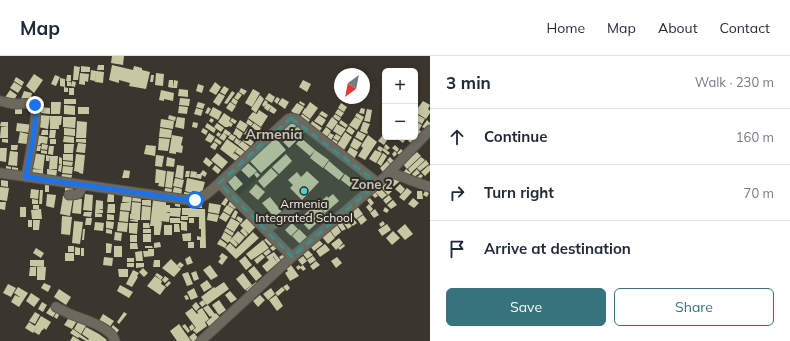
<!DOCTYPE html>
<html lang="en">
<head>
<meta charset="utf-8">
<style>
  body { margin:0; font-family:Mulish,sans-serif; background:#f6f6f7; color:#1f2937 }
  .controls { position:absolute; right:12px; top:12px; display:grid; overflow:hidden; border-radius:6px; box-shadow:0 2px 6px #0003 }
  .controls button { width:36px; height:36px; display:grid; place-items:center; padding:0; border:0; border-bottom:1px solid #e0e1e3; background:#fff; color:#1f2937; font:20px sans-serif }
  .compass { position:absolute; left:334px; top:12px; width:36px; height:36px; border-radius:50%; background:#fff; box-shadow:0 2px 6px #0003; rotate:212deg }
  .stop { position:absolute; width:12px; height:12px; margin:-9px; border:3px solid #1a73e8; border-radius:50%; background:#fff }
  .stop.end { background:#1a73e8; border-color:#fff; box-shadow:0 1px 4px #0008 }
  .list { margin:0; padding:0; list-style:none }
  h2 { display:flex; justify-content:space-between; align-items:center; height:52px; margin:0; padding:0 16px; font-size:17px }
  h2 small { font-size:13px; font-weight:400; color:#747a83 }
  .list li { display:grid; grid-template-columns:26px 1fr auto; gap:12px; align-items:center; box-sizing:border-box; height:56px; padding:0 16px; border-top:1px solid #e0e1e3 }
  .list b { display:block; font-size:15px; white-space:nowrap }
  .list em { font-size:13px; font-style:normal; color:#747a83 }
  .actions { display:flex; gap:8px; padding:12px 16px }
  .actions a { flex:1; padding:9px 0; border:1px solid #36737c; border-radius:6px; text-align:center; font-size:14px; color:#36737c }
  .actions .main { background:#36737c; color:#fff }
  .icon { flex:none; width:22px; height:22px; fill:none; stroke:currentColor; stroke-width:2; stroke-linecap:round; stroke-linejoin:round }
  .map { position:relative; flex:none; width:430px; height:285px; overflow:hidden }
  header { display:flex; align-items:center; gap:24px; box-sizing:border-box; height:56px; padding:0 20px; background:#fff; border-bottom:1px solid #e0e1e3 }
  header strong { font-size:19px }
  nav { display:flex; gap:22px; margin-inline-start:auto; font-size:14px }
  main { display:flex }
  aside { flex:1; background:#fff }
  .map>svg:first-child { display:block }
</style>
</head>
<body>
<header>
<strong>Map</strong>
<nav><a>Home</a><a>Map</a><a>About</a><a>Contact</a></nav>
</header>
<main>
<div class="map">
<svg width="430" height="285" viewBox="0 0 430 285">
  <rect width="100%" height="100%" fill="#3a362d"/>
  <!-- built -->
  <path fill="#474030" d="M308,76L370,130L295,196L239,139Z"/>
  <!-- building -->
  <path fill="#c7c8a3" d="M112,0H124L123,9L111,7Z
    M98,9H104V14H97Z
    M112,9L133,14L134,10L142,12V14L150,16L146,33L129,30L130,27L119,24V27L109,24Z
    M74,10L80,11L78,24H73Z
    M81,10L90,11V16H81Z
    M91,14L96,15L95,25L90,24Z
    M96,15L104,16L103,27L95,26Z
    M80,17L89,18L88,26L85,25V29L79,28Z
    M156,17L164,18L163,30L155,29Z
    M34,18L43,24L34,37L26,30Z
    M55,19L60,21L56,30L51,28Z
    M67,19H71V25H66Z
    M151,19H154L153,26H150Z
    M16,21L24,26L22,30L14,25Z
    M60,22L65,23V31L60,30Z
    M169,24H173V32L168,31Z
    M174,24L178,25L177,32H173Z
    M303,24L311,28L307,36L299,31Z
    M67,25L71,26V30H67Z
    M72,25L76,26L75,31L71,30Z
    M14,26L22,31L18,37L10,32Z
    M215,26L221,31L216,39L209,35Z
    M198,28L204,30L202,37L196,35Z
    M224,30L229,33L225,39L220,36Z
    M64,31L68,32V36H64Z
    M69,32H74V39H69Z
    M241,32L247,35L244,39L239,36Z
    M179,33L188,34V41L178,40Z
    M253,33L260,37L252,51L245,47Z
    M10,34L17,39L13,46L4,43Z
    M161,34L174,37L173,45L164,43V45L159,44Z
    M24,35L32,37L30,46L21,43Z
    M232,35L235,37L227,48L224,47Z
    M238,36L242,39L238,44L234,42Z
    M219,37L225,40L219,50L213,46Z
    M269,37L275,41L272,47L265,43Z
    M260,39L264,43L256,57L251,53Z
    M277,41L280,43L277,48L274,45Z
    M180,42L190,43L189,50L179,49Z
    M233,42L238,45L236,49L231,46Z
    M282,42L289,46L285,53L278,48Z
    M64,43H76V48H64Z
    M265,44L268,46L264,51L262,49Z
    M300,45L305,48L304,50L299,47Z
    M423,45L430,49L428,53L430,55V57L426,63L415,56Z
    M51,46H61L60,58H51Z
    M198,46L205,48L203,53L196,51Z
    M230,46L236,50L232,56L226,52Z
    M310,46L318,52L310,63L302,57L305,52L306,53V52Z
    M267,47L272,50L268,55L264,52Z
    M297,47L304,51L298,60L291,55Z
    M341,47L347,51L344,56L338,52Z
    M64,49L75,50V59L64,58Z
    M15,50H22V58H15Z
    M179,50L188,51L187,58L178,57Z
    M272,50L277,54L274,58L269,55Z
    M40,51L50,52V58L40,57Z
    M78,51H89V58H78Z
    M208,51L211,53L208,58L205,57Z
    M213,51L222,56L218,64L209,59Z
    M196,52L203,54L201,60L194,58Z
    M361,52L365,53L364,58L359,57Z
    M338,53L344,57L341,61L335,57Z
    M367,53L372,54L370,66L364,65Z
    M259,54L268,60L261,71L248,62L253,56L257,58Z
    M322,55L328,59L326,62L319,58Z
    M224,57L231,62L229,65L233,68L231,71L229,70L228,71H225L218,66Z
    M357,57L364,61L362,65L355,60Z
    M302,58L310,64L307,68L299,63Z
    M335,58L341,62L339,65L333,61Z
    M416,58L425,63L422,68L415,64V60Z
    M40,59L50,60L48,73L38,71Z
    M169,59L176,61L175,65L168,63Z
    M319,59L326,64L322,70L314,65Z
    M50,60H62L61,69H59V73H50Z
    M63,61H76L75,72L63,71Z
    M177,61L185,62L184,73L175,71Z
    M332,61L338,66L332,74L326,70Z
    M355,61L362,65L357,74L349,69Z
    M211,62L214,64L212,67L209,65Z
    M232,62L237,65L235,68L230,65Z
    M161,63L174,65L173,73L160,71Z
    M248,63L253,67L251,70L246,67Z
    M291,63L297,69L288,78L282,72Z
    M240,64L248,69L244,76L236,71Z
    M341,64L348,69L346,72L339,67Z
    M427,64L430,67V71L428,74L422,71Z
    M77,65L87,66L86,82H76Z
    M312,65L322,72L319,76L310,70Z
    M415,65L422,69L419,74L425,78L422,81L415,77L416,75L415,74Z
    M1,66H8V71L0,70Z
    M193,66L198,67L197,72L192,71Z
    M363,66H364L370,68L367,75L368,76L367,78L360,75Z
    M17,67L33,69L31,77L16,75Z
    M207,67L216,73L214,77L205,71Z
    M217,67L224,72L221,76L214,71Z
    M254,67L261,72L259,76L251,71Z
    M337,68L346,73L341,80L333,75Z
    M298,70L305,76L289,92L283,86Z
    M349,70L355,75L352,79L346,75Z
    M1,71H8V82H0Z
    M249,71L257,77L253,83L244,78Z
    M326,71L331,75L326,82L321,78Z
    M64,72L75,73V80L64,79Z
    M160,72L172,74L171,82L159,81Z
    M203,72L208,75L206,79L201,76Z
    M236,72L243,77L240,83L237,81V80L233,78Z
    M281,72L287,79L281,85L274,78Z
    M225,73L231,77L229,80L223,77Z
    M42,74H48V79H41Z
    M50,74H56L55,82H49Z
    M261,74L265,77L258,86L254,84Z
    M358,75L366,79L362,85L355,81Z
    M20,76L28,78L27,88L18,87Z
    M218,76L221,78L219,81L216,79Z
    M345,76L352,81L344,94L337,89Z
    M209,77L215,81L211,87L205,84Z
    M223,77L227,80L224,85L219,82Z
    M330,77L334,79L331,84L327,82Z
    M231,78L236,81L233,85L228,82Z
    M336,78L341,81L338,85L333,82Z
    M36,79L48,81L47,88L41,87L40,89H35Z
    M172,79L183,81L181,89L183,90L182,97L176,96V98L169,97Z
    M273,79L286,94L261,117L247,102Z
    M368,79L377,86L365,104L358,100L363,92L361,90Z
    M64,80L74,81V87L63,86Z
    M246,80L254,86L251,90L243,85Z
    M382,80L387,84L384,89L378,85Z
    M401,81L405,84L403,87L399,84Z
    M411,81L417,85L415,89L408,85Z
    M159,82L170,83L168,95L158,94Z
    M216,82L222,86L220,89L214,85Z
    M236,82L239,84L238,86L240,84L241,85L238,89L234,86Z
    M301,82L315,94L310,100L296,88Z
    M354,82L362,87L357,94L350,90Z
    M2,83H8V87L2,86Z
    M50,83H56V88H50Z
    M76,83H86V87L76,86Z
    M227,83L238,91L232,99L234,97L240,101L237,106L220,93Z
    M333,83L338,86L336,89L331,86Z
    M242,85L250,91L246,96L238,89Z
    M214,86L218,89L215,94L210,91Z
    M78,87L86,88L85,97L76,96Z
    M42,88L48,89L47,94L41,93Z
    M64,88H74L73,97H64Z
    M386,88L390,92L387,94L384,91Z
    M11,89H18L17,94H11Z
    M35,89L41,90L40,95H34Z
    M146,89L156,90L155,100L144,98Z
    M395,89L399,93L397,96L392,92Z
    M49,90H54L53,99L48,98Z
    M379,90L383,92L381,96L377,93Z
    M238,91L245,96L242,101L235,96Z
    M350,91L358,96L354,103L346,98Z
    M0,92H7L6,106L0,105Z
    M384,92L390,97L388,99L382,94Z
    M401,93L405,97L402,101L397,97Z
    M41,94L47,95V98L41,97Z
    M315,94L329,104L323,112L310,102Z
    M375,94L382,97L376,107L369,103Z
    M10,95L18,96L17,110L8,109Z
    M395,95L397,98L394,101L392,98Z
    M417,96L421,100L407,113L403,108Z
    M33,97L45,99L43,114L31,112Z
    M217,97L228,106L222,113L211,104Z
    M383,97L387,100L381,110L377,107Z
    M63,98H73V105L63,104Z
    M76,98L85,99L83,118L79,117V116L74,115Z
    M286,98L292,105L279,118L272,111Z
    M46,99L50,100L49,105H46Z
    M156,99L164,100L162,111L155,110Z
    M50,100H58L57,113H49Z
    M59,101L62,102V109L59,108Z
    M167,101L175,103L174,111L166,110Z
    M206,101L213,107L209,111L203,106Z
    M390,101L395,106L392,109L387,104Z
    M421,101L425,104L411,117L408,113Z
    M426,104L429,108L420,115L417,112Z
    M63,105L73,106L72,110L63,109Z
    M329,105L344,118L339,124L324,112Z
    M387,105L391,109L383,116L380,112Z
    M248,107L257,115L249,122L241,114Z
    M59,109H62L61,116L58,115Z
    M177,109L184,110L183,123L175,121Z
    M215,109L221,114L218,118L212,113Z
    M429,109L430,110V115L425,120L421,116Z
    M6,110L11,111V116L6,115Z
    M63,110L73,111L72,118L62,117Z
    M12,111L18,112V118L12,117Z
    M271,112L278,119L264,132L258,125Z
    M32,113L43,114V120L32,118Z
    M47,113L57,114L56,122L47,121Z
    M156,113L166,115L164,131L158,130L159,127H155Z
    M406,113L411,117L408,121L403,117Z
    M417,113L420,117L414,121L412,118Z
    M124,114L130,115L129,122H122Z
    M203,114L207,117L205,121L202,119L201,123L196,122L197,118H200Z
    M167,115L174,116L172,132L165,131Z
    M186,115H190L189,121H185Z
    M191,115L197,116L196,122L190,121Z
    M307,115L319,126L302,144L290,132L293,129L288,124L297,116L301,121Z
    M257,116L260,119L257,122L254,118Z
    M62,118L72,119L71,125L61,124Z
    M234,118L243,128L235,135L227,125Z
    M345,118L355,126L350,131L341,124Z
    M393,118L400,125L393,131L387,125Z
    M421,118L423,120L419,124L417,121Z
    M175,122L184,124L182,132L173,130Z
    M187,122L205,126L202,137L192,135V137L185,135Z
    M1,124L8,125V131L1,130Z
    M386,126L393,134L388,139L381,131Z
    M256,128L265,136L258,144L249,136Z
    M400,128L405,133L401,138L395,133Z
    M45,129H49V136H45Z
    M0,131L9,132L7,145L0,144Z
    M65,131H73V137L65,136Z
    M174,131L182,133L181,140L172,139Z
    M379,131L387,139L382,143L374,135Z
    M165,132L172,133L171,139L164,138Z
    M407,132L412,136L404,145L399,141Z
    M31,133L39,134L38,143L30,142Z
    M40,134H43L42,148H39Z
    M374,135L378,140L375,142L371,138Z
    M417,135H422L423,143H417Z
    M425,135L429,137L427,141L423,139Z
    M184,136L190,137V141L184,140Z
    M108,137L114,138V146H107Z
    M47,138L56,139L54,152L46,150Z
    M85,138L93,139L92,155L83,154Z
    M333,138L339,145L325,157L318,148L327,140L328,142Z
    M123,139L132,140L131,147L122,146Z
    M389,139L392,143L386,148L383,144Z
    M63,140L73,142L70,160L60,158Z
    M133,141L141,142V146L132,145Z
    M226,141L229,143L225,150L221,148Z
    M270,141L282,156L275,162L262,147Z
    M74,142L82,143L81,158L72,157Z
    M370,142L374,147L371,150L367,144Z
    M413,142L419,147L414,152L408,148Z
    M32,143L38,144V148H32Z
    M231,143L239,148L235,153L228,149Z
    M96,144L103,145V153H98L103,154V157H95Z
    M142,144H151V150L142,149Z
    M153,144L166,145V149H170V156H165L170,157V152H181L180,161L170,160V159L169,166L160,165L162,166L160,179H154V170H150Z
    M393,144L397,149L391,153L387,149Z
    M0,146H6L5,154L0,153Z
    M132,146L141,147L140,159L131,158Z
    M121,147H131L130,155L120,154Z
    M175,147H180V151L175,150Z
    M198,147H202V152H198Z
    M209,147L221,149L219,158L208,156Z
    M108,148H115V157H107Z
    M317,148L326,159L309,174L299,163Z
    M369,148L373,153L370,156L366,151Z
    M33,149H39V153H33Z
    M227,149L234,153L230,159L223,155Z
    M142,150L151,151L150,164H141Z
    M357,150L363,158L356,163L350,155Z
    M20,151H26V161H20Z
    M385,151L389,154L387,157L383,155Z
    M182,152H196V153H205L206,192H200V184H197V180L201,181V173H199V161H194V159V161H188V159H182Z
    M41,153L42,163H32L31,154Z
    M375,153L379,159L374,162L370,157Z
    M235,154L238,156L235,163L231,161Z
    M120,155L129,156L128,166L119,165Z
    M84,156H92L91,161L83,160Z
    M223,156L230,160L226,166L219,162Z
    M95,157L102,158V161H95Z
    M208,157L219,159L217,166L207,164Z
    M107,158L114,159V164H107Z
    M130,158L140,159V164H138V166L130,165V164H136L130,163Z
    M349,158L357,167L353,170L346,161Z
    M363,159L367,164L361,169L357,163Z
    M62,160L72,161L70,179L61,178Z
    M181,160H188V164H181Z
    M238,160L243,163L241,167L236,163Z
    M248,161L257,169L249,178L240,169Z
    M86,162H92L91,169H85Z
    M170,162H180V165L187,166V175L181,174V167H170Z
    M189,162H194V167H189Z
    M231,162L240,167L234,176L226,171Z
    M345,162L352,170L348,173L342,165Z
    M28,164H32V171H28Z
    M33,164H40L39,174H33Z
    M74,165L83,166L80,188L72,187Z
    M106,165L114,166L113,173L106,172Z
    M341,165L346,173L342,175L337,168Z
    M383,165L385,168L381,171L379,168Z
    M95,166L104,167L103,175L94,174Z
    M118,166L128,167L127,176L117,175Z
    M129,167H138L137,178L129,177Z
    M143,167H149L150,172H143Z
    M292,167L298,173L291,180L285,174Z
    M174,168H179L180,176H174Z
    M387,168L391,174L382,180L378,174Z
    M405,168L413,178L405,184L397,175Z
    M164,169H172V179H164Z
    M337,169L341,176L335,181L330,174Z
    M226,172L234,177L232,180L224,175Z
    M243,172L248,178L246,181L240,175Z
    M83,173H85L84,184H82Z
    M106,173L112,174V178L106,177Z
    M143,173H151V177H143Z
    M299,173L307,181L300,188L292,180Z
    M238,175L245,181L239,188L232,182Z
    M330,175L335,182L328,188L322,181Z
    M393,175L400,182L392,189L386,182Z
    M115,176L122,177L121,185L114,184Z
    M224,176L232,181L228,187L221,182Z
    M253,176L259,182L236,203L225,192L230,187L236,193Z
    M191,177V185H183L182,178Z
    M143,178H151V186H143Z
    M130,179H137V186H130Z
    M269,180L274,187L270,190L264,184Z
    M232,182L238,188L236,191L229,185Z
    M339,182L343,187L336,194L331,188Z
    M220,183L227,188L225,192L217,188Z
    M263,184L269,192L256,201L251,194Z
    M319,184L323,188L314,195L310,190Z
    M160,186L161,191L154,192V187Z
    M188,186H194V192H188Z
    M106,187L112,188L111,197H106Z
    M130,187H137L138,193H130Z
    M275,188L277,192L273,195L270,192Z
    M325,188L330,194L320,201L316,195Z
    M344,188L345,190L340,194L338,192Z
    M68,190H74V196H68Z
    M114,190H122V201H114Z
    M145,190H152L153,192H145Z
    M75,191L80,192V199H75Z
    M36,192L44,197L41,202L33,197Z
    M81,192H84V200H81Z
    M148,193H154V200L144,201L143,195H148Z
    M269,193L271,196L266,200L263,197Z
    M251,194L256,201L251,204L246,198Z
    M308,194L313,199L307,203L303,198Z
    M142,195L143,205H136L135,196Z
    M274,196L281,205L278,207L273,200V201L278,207L267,216L262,210L269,204L266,201Z
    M65,197H74V205H65Z
    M222,197L228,201L222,209L218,206L221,202L219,201Z
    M285,197L289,203L283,207L279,201Z
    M262,198L265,201L257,208L254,204Z
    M190,200L193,207L187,209L185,203Z
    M245,200L252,209L246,214L239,205Z
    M303,200L307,205L302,209L298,204Z
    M313,200L316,204L310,208L307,204Z
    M104,201L113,202L112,210L103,209Z
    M337,201L342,207L336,212L331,205Z
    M127,202H134V206H127Z
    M171,203L181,213L174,221L162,212Z
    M30,204H44V211L30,210Z
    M154,204H160V211H153Z
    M316,205L320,209L313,214L310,210Z
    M180,206L184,209L181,212L177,209Z
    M127,207H134V211H127Z
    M136,207H144V211L136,212Z
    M210,209L218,220L211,224L203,214Z
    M291,209L299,220L290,225L285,217L288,215L286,212Z
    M299,209L301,212L298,214L296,211Z
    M303,209L306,213L303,215L300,211Z
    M254,210L262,220L256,225L248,215Z
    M30,211H36V220H29Z
    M37,211H46L45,224H37Z
    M143,212L148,217L144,221L139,216Z
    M118,213H128V221H119Z
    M133,214L139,217L137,220L138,221L132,231L126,228Z
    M196,215L199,223L194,225L191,217Z
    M188,216L193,228L187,230L182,218Z
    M157,217L163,221L161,224L155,219Z
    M243,217L252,229L245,234L236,223Z
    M155,220L162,225L161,228L166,231L160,239L147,230Z
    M165,220L169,223L165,227L162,224Z
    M207,224L212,231L204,236L200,229Z
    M169,225L171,227L167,231L165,229Z
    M224,226L229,233L207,249L201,241L214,231L215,232Z
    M256,226L259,230L249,238L246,234Z
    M44,227L51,230L48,236L41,232Z
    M8,228L16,232L11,241L3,237Z
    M287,228L290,232L287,235L283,231Z
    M120,229L133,236L129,242L117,235Z
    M18,231L28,237L19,251L11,246L15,239L19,241H20L14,237Z
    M282,231L285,234L278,240L275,237Z
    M194,232L198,241L191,244L187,236Z
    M271,232L275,238L268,244L263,238Z
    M59,233L71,241L66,249L54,241Z
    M230,235L237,243L231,247L225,239Z
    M31,237L40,243L34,251L26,245Z
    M187,239L189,243L186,244L184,240Z
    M260,239L265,244L258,251L253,245Z
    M276,239L283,250L277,255L269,244Z
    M203,244L206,248L202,251L199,247Z
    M219,244L226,254L219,259L212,249Z
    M42,246L47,249L43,256L38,253Z
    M196,246L200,251L196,255L192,250Z
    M52,249L58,253L53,261L46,257Z
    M208,249L215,258L216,257L222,264L211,273L206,266L212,261L211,260L210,261L203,252Z
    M192,252L197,258L198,257L197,255L202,252L209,263L205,266L207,270L196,278L195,276L197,275L194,276L193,274L196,272L185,257Z
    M58,254L61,255L57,263L54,261Z
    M35,256L40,259L35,268L29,265Z
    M124,256L127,258L119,268L117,266Z
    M103,258L114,265L109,272L99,265Z
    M41,260L51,266L46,274L44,272L43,274H42L39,279L34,276L37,271L33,277L25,272L29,266L35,270Z
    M70,260L77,265L72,273L64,269Z
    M81,265L87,268L81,278L74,273L78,266L80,267Z
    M179,268L191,285H177L170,275Z
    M185,268L190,275L188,277L182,270Z
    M192,268L195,272L191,275L189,271Z
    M113,269L119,274L116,278L110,273Z
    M86,271L99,278L107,284L106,285H86L79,281L78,282L70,277L73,273L88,284L89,283L82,278Z
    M194,277L198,282L194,285H192L189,281Z
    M73,280L81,285H70Z"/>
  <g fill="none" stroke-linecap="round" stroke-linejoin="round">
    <defs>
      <path id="minor" d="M0,45C5,46 9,47 14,48C21,48 28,46 35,49C38,67 29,102 26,121
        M390,116L410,124L430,131
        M0,117L188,144C204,143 208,137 219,127L292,201
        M219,127L288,63L291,62L296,63L378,127
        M69,139C78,139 80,139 82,129
        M266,174L295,152
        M56,251C60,253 65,256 70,258C82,263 112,271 115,285
        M201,285L292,201L385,121L430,74"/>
    </defs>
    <!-- minor casing -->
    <use href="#minor" stroke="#58554c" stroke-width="11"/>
    <!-- minor -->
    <use href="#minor" stroke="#6e695f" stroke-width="9"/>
  </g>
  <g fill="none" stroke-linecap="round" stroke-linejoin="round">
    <!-- route -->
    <path stroke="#1a73e8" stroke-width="5" d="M35,49C38,68 29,101 26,121L188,144H195"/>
  </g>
  <!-- marked area -->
  <path fill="#3c8e87" fill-opacity="0.2" stroke="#3c8e87" stroke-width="3" stroke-dasharray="8 5" stroke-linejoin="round" d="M291,62L378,127L292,201L219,127Z"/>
  <!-- markers -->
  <circle fill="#52cdd0" stroke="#302c23" stroke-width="1.5" cx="304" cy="135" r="4"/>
  <g text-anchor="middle" stroke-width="4" stroke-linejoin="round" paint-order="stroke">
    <!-- poi labels -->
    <g font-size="12" fill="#f2f0ea" stroke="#302c23">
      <text x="304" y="152">Armenia<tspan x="304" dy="14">Integrated School</tspan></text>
    </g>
    <!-- neighbourhood labels -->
    <g font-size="13" font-weight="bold" fill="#c8c3b8" stroke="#302c23">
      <text x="372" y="133">Zone 2</text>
    </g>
    <!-- quarter labels -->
    <g font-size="14" font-weight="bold" fill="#c8c3b8" stroke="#302c23">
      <text x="274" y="83">Armenia</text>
    </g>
  </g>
</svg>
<div class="controls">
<button>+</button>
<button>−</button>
</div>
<svg class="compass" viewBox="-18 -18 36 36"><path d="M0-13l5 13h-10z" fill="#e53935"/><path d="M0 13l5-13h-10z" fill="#747a83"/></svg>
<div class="stop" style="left:195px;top:144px"></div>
<div class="stop end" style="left:35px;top:49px"></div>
</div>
<aside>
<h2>3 min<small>Walk · 230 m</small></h2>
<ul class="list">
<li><svg class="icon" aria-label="ahead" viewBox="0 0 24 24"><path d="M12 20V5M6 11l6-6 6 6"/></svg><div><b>Continue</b></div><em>160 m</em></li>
<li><svg class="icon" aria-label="right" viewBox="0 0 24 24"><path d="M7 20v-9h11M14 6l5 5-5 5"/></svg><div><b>Turn right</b></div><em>70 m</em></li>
<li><svg class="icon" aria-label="arrive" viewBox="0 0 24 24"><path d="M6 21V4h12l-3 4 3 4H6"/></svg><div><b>Arrive at destination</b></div></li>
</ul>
<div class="actions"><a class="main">Save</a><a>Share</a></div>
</aside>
</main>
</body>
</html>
